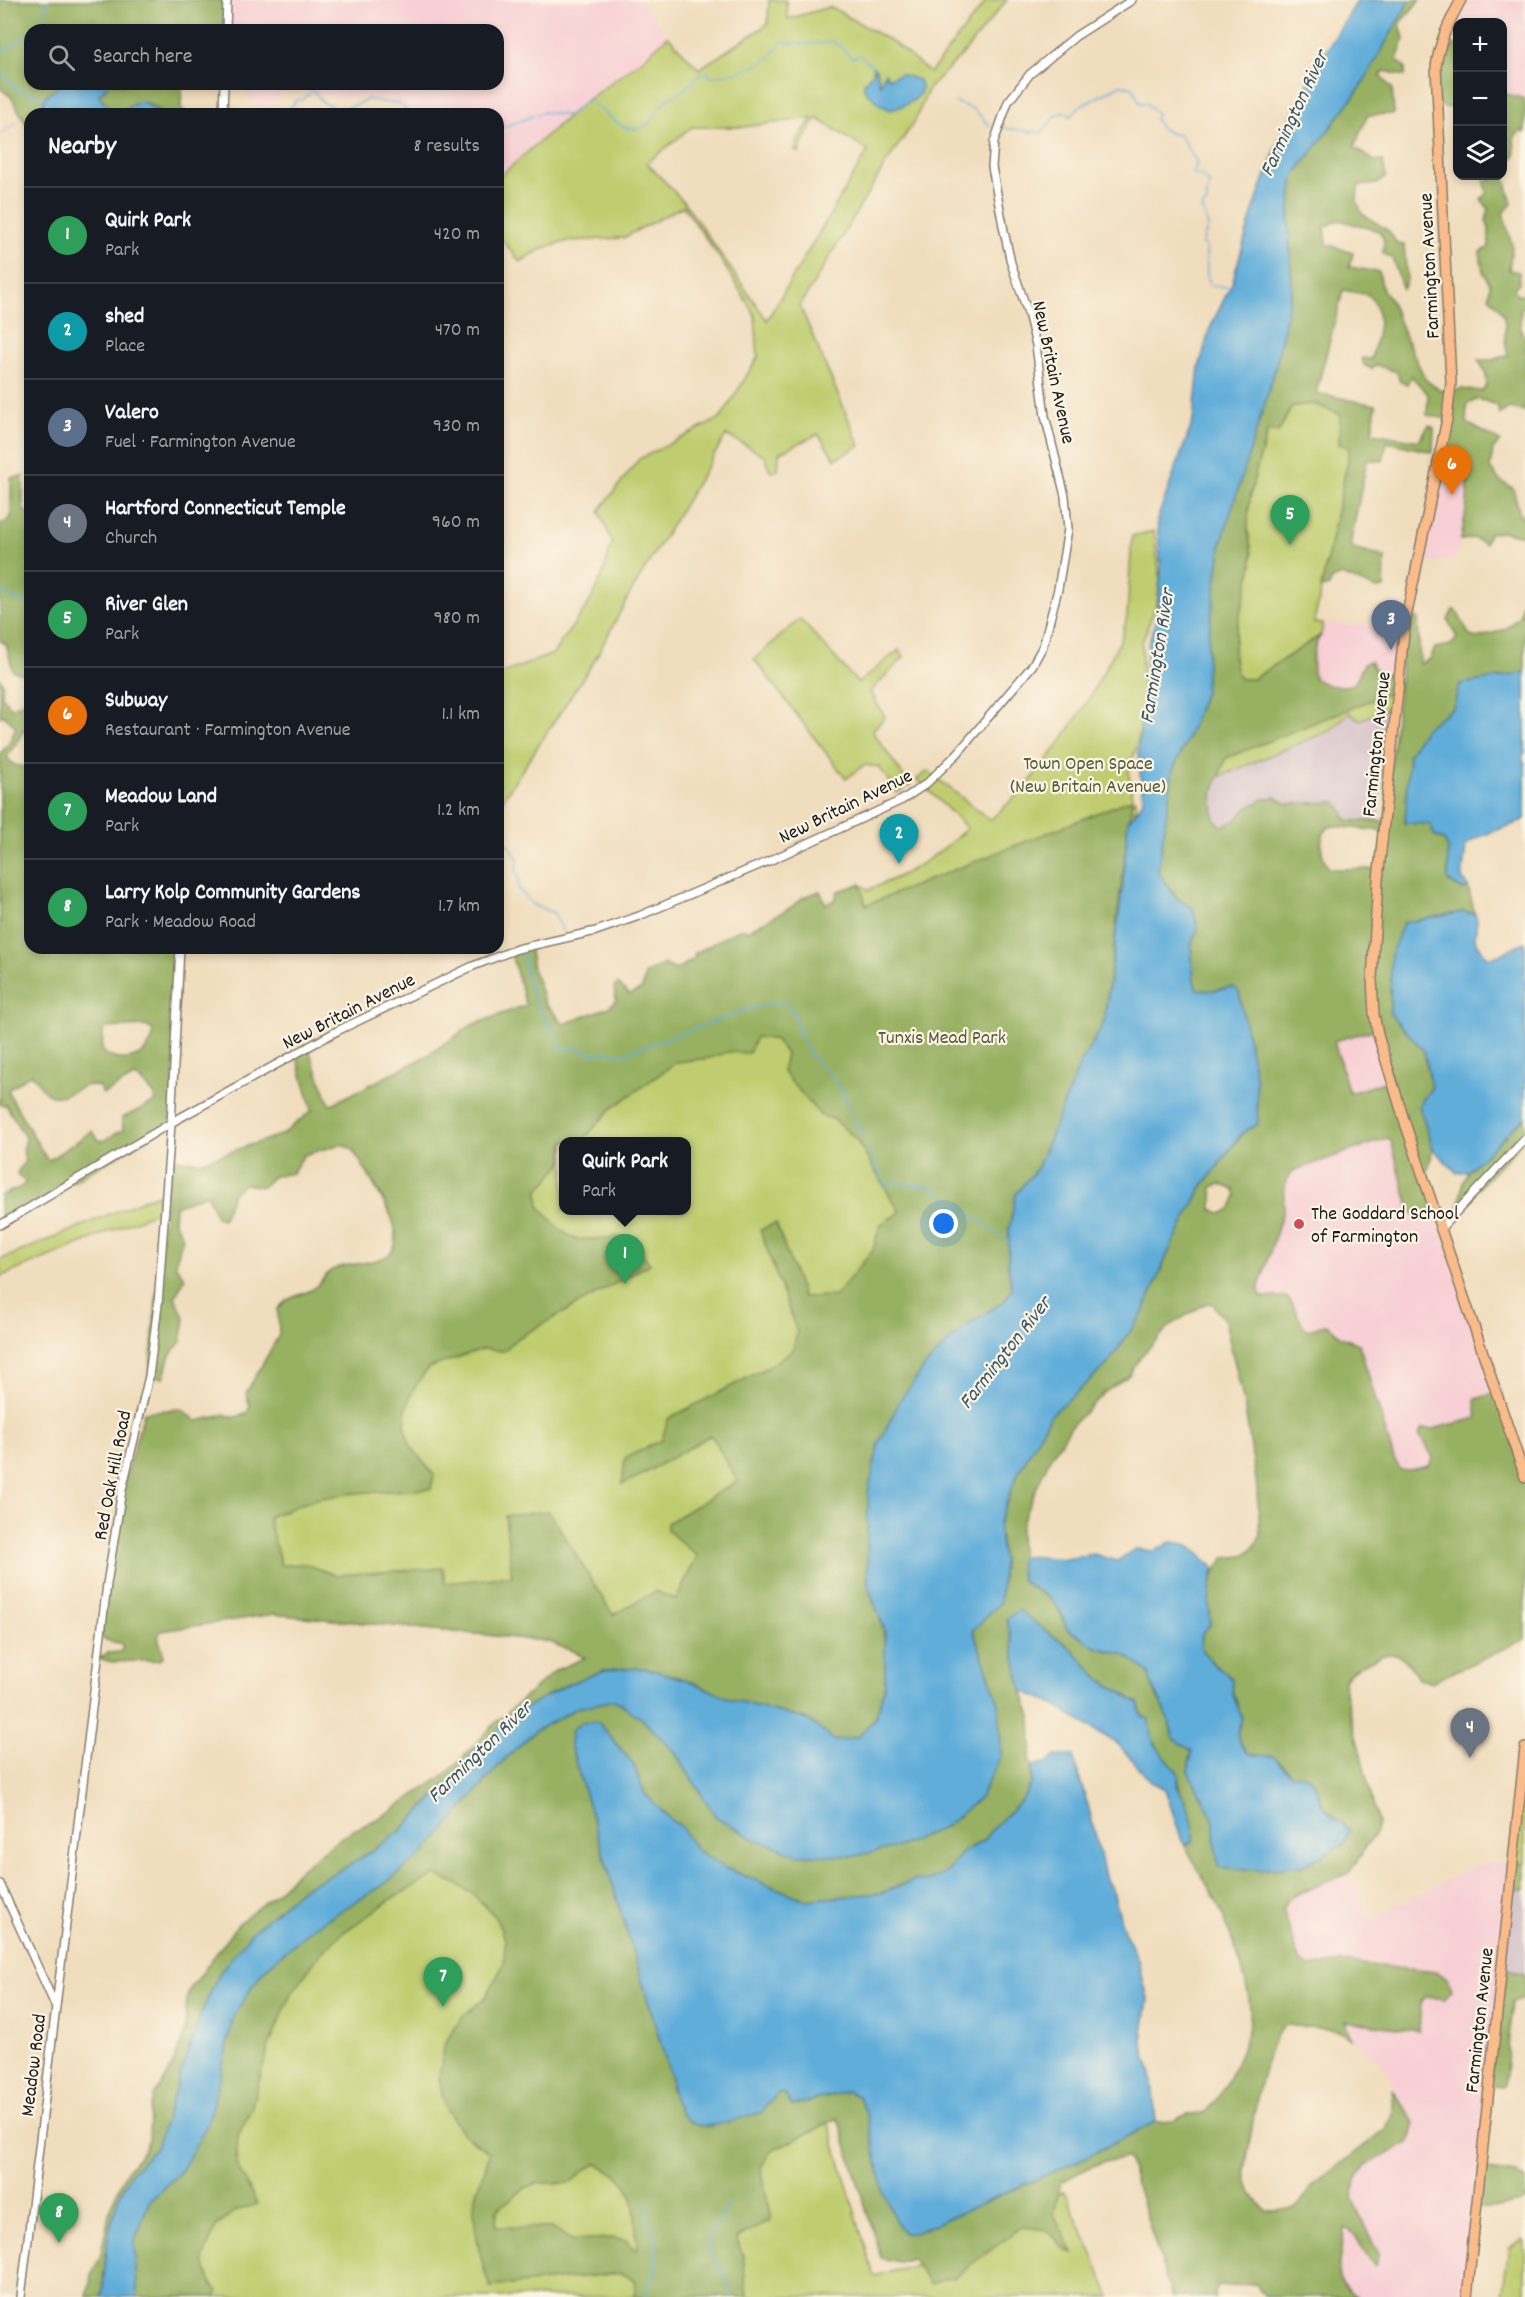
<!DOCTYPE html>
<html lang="en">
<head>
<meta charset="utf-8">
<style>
  body { margin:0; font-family:Dekko,sans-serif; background:#20242c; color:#f1f3f6 }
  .controls { position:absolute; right:18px; top:18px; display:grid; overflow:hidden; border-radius:12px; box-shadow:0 3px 9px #0003 }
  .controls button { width:54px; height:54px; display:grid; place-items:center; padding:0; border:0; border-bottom:2px solid #363941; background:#171b24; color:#f1f3f6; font:30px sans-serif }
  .you { position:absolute; left:944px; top:1224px; width:21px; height:21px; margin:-15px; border:4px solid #fff; border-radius:50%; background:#1a73e8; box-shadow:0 0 0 9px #1a73e833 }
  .badge { display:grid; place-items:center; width:39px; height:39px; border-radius:50%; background:#d1495b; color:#fff; font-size:20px; font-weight:700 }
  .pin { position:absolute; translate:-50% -50px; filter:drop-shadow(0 2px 3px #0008) }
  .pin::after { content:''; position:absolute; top:32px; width:21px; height:18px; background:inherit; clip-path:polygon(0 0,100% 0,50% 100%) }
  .popup { position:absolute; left:559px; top:1137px; width:132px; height:78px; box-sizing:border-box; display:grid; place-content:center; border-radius:12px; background:#171b24; filter:drop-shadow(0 2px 4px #0005); font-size:20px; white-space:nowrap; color:#9ea1a6 }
  .popup b { font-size:22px; color:#f1f3f6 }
  .popup::after { content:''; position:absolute; left:50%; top:100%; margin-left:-12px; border:12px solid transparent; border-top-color:#171b24 }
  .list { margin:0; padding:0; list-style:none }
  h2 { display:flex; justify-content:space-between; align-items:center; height:78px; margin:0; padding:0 24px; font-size:26px }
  h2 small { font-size:20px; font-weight:400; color:#9ea1a6 }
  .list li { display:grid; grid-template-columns:39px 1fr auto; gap:18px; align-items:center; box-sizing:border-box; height:96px; padding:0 24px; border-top:2px solid #363941 }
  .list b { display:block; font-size:22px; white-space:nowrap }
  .list p { margin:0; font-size:20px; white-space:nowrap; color:#9ea1a6 }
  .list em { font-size:20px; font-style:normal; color:#9ea1a6 }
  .icon { flex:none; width:33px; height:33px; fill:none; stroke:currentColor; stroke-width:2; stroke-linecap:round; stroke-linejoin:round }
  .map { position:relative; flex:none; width:1525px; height:2297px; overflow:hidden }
  .search { position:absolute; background:#171b24; box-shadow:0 3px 9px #0003; left:24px; top:24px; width:480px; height:66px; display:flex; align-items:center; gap:15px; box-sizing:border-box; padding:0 21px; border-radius:18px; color:#9ea1a6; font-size:22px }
  .panel { position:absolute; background:#171b24; box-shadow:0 3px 9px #0003; left:24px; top:108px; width:480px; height:846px; border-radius:18px }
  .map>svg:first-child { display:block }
</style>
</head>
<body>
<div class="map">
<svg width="1525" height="2297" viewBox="0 0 1525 2297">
  <rect width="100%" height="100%" fill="#fcf5e5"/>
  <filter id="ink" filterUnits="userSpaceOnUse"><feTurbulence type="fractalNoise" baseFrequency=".0167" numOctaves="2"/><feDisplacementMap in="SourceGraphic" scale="12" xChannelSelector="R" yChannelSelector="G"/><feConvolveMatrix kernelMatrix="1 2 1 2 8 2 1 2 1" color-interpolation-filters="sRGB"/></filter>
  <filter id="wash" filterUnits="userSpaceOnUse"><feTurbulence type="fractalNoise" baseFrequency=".008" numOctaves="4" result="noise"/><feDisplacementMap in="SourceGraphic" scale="24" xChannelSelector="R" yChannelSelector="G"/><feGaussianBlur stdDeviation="1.35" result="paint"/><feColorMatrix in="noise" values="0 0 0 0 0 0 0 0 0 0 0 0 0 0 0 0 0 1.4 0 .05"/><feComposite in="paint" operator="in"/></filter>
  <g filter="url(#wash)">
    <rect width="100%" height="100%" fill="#f0ddbd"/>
    <!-- built -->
    <path fill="#f7cfd4" d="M230,0H639L668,36L643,59L583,103L498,178V114H407L398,105L371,96L344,99L319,93L286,91L264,108L247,96L248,84H498V30H228Z
      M1470,0H1525V99L1503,93L1502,22H1458Z
      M1440,453L1469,459L1467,503L1459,550L1454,559L1416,566Z
      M1405,623L1399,689L1388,675L1364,664L1354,684L1342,688L1324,685L1314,678L1311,665L1315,643L1321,635L1323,624L1396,625Z
      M1377,1029L1391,1081L1349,1093L1334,1041Z
      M1387,1138L1391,1141L1434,1212L1496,1393L1475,1405L1477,1418L1432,1429H1423L1419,1435L1433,1457L1431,1461L1429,1466L1404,1471L1400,1469L1394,1459L1359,1344L1337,1335L1303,1327L1289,1298L1285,1296L1264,1299L1260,1296L1259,1287L1284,1208L1283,1200L1288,1176L1291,1173Z
      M1513,1862L1467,2297H1359L1349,2293L1342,2285L1339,2273L1345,2227L1355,2234L1369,2261L1376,2266L1363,2223L1352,2198L1357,2178L1366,2165L1409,2143L1415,2123L1392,2089L1388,2074L1382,2064L1352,2040L1344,2021L1421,2003L1425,1997L1445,1999L1331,1962L1309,1967L1302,1963L1296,1952L1283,1909L1286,1901L1293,1896L1349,1873L1371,1919L1475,1866L1488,1863Z"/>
    <!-- industrial -->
    <path fill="#d2bdc8" d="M1392,707L1379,821H1352L1346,819L1340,807L1302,802L1288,804L1264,799L1247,808L1234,821L1229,824L1222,826L1215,821L1212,794L1218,777L1329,731L1349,712L1361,720Z
      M1525,1889V1974L1502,1969L1511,1890Z"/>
    <!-- green -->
    <path fill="#bfcd70" stroke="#6e7446" stroke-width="1.5" fill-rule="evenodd" d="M769,0H786L788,19L829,7L840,12L894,43L930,73L987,0H1007L961,56L929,88L915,121L885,165L800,306L860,446L835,459L818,434L779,453L778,470L771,472L764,455L726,435L631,592L594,661L498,807V675L553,654L593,597L605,568L612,542L599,511L639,459L721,418L758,357L755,315L721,260L683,206L623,238L569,241L541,249L520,262L498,235V178L583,103L643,59L668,36L699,69L768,24ZM812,118L798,139L795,151L799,153L804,139L817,118L868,151L767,320L684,202L647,163L692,127H744Z
      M1314,404L1340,414L1339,443L1349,447L1348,460L1314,623L1323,624L1321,635L1253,679H1240C1222,648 1249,596 1252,562C1253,552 1249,541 1248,530C1247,496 1258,463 1268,431L1279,432L1292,406Z
      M1154,531L1160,579L1157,603L1142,642V678L1146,711L1129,772L1132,799L1130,801L1132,802L1136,799L1137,810H1134L1121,940L1102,994L1103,1003L1109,1022L1053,1120L1046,1156L868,1502L585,1658L573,1651L546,1641L274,1614L167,1628L201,1462L409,1248L346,1135L659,988L863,899L860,884L868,890C910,873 934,859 967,828L917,779L928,771L990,820L1025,788L1057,747L1086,704L1121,639L1127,617L1132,536ZM564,1142H686V1210H564Z
      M800,619L858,683L899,650L904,657L870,692L885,717L872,731L910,785L897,793L879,767L864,765L846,779L754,659Z
      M1395,672L1392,707L1360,720L1349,713L1329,731L1170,797L1164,767Z
      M158,1194L157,1212L0,1277V1260Z
      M1525,1748V1864L1513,1862Z
      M466,1797L826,2114L874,2276L928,2263L1024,2209L1065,2191L1110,2297H144L211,2057Z
      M1525,2240V2297H1502L1509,2247Z"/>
    <!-- forest -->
    <path fill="#97b062" stroke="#5a663f" stroke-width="1.5" fill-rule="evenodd" d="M0,0H227L226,30H30V84H61L42,106V114H30V131L11,97L0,88Z
      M1410,0H1420L1400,23L1404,39L1397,60L1405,67V76L1385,71L1380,76L1392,88L1394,114L1368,115L1354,147L1375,161H1383L1386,177L1377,184L1358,186L1357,201L1362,214L1389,231L1397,244L1404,245L1407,280L1403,289L1392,258L1383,253L1384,240L1379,231L1339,220L1325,227L1327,244L1353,253L1349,267L1379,272L1383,291L1389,297L1405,336L1426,380L1440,390L1450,392L1461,389L1482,391L1487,385L1485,371L1478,360H1492L1508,355C1499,326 1515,320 1489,297L1490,284L1483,272L1480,252L1489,247V229L1486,221L1489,209L1481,199L1487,193L1484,179L1491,181L1490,176H1502L1503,93L1525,99V133L1520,131L1514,138L1515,155L1503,171L1512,204L1503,213L1512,245L1509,270L1519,272V283L1514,288L1518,296L1525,294V305L1521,309L1520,328L1525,339V411L1509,408L1500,414L1497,405L1478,399L1466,405L1467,423L1500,441L1493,450L1490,468L1500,481L1513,488L1520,515L1525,519V536L1504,532L1489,533L1485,544L1474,538L1461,540L1467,503L1469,459L1440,453L1447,419L1427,415L1428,394L1411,376L1407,384L1400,382L1397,372L1376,365L1372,369L1364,365L1362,358L1371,359C1377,337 1386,314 1369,295L1343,290L1316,393L1376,405L1372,433L1419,441L1429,425L1434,428L1433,452L1387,442L1383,461L1367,460L1351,540L1353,549L1385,557L1384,588L1377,589L1342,575L1332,579L1329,586L1321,588L1348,460L1349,447L1339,444L1340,414L1314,404L1292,406L1278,432L1268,431C1258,463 1247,496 1248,530C1249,541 1253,552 1252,562C1249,596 1222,648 1240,679H1253L1321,635C1312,648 1311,663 1314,678C1327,687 1339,688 1354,684L1364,664L1370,661L1374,670L1388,675L1393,674L1399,687L1405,623L1418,617L1420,664L1430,659L1435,648L1451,645L1457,638L1448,620L1453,610H1456L1470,636L1477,638L1506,629L1520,615L1521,605L1525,603V671L1520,674L1460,684L1453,708L1425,728L1416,822L1430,824L1435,836L1444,840L1448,848V881L1464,890L1468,887L1475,914L1462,912L1403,923L1390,1014L1424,1051L1432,1087L1419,1105L1433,1149L1425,1182L1434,1212L1418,1217L1410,1211L1391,1141L1387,1138L1293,1171C1284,1180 1283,1196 1284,1208L1259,1287L1260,1296C1269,1301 1280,1293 1289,1298L1304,1327L1309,1330L1327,1324L1341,1337L1359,1344L1394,1459L1400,1469L1404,1471L1429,1466L1433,1457L1419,1435L1423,1429H1432L1477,1418L1475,1399L1496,1393L1525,1477V1639L1432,1682L1418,1679C1403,1651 1395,1647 1366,1663C1357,1668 1350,1671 1344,1680L1345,1692L1378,1823L1376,1832L1349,1873L1293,1896L1286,1901L1283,1909L1296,1952L1302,1963L1309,1967L1342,1962L1436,1972L1447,1978L1451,1990L1445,1999L1425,1997L1421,2003L1419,2031L1344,2021L1352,2040L1343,2032L1337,2030L1287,2025C1262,2035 1250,2144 1245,2171C1247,2189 1254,2198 1266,2211L1289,2210L1298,2206L1314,2184L1386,2129L1394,2108L1392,2089L1415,2123L1409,2143L1366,2165L1357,2178L1352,2198L1363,2223L1379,2254L1376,2266C1361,2256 1361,2234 1345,2228C1341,2254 1328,2285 1359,2297H1265L1256,2284L1221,2286L1217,2287L1215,2292V2297H1172L1128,2158C1102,2159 1082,2171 1060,2183L1054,2215L1073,2253L1066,2250L1047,2230L1022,2227L954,2277L930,2284L911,2258L899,2262L881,2258L838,2118L770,2152L761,2167L771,2220L736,2238L743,2255L747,2297H634L636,2281L621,2273L490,2287C482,2265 471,2222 475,2198C477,2183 487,2169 489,2153L463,2134L445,2107L439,2078L445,2043L463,2016L486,1997L504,1963L505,1940L495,1916L473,1894L457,1884L435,1875L396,1896L340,1935L321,1953L291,1994L269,2046L251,2109L238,2136L236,2163L257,2204L234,2212L216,2226L203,2259L211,2284L218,2291L216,2297H137L135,2240L149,2202L182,2170L221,2073L233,2017L263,1971L312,1928L382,1886L424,1853L501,1763L535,1731L577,1708L615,1700L641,1718L675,1752L716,1817L752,1838L1000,1603L1003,1562L998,1525L1017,1475L1051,1415L1107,1365L1143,1313L1168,1253L1202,1187L1243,1133L1244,1019L1239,992L1222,988L1207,992L1197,990L1194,981L1191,946L1198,928L1158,872L1171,783L1173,769L1186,743L1205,692L1209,633L1222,541L1245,462L1292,289L1289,217L1294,176L1360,88ZM1399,689L1385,821H1352L1346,819L1340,807L1336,802L1288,804L1275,797L1264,799L1247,808L1235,821L1222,826L1215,821L1212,794L1226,758ZM1333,826L1384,831L1379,869H1330C1320,858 1316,831 1333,826ZM1377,1029L1391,1080L1349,1093L1334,1041ZM1220,1184L1234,1190L1236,1195L1231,1208L1222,1214L1212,1209C1211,1205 1213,1203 1213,1200C1214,1195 1211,1192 1212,1187ZM1206,1303L1213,1304L1225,1321L1244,1403L1257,1487L1260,1536L1255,1546L1243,1556L1224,1558C1209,1577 1207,1601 1211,1624L1202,1633L1201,1649L1215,1666L1226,1673L1232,1681L1233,1695L1237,1702L1241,1724L1238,1733L1241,1745L1248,1753L1280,1761L1291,1775L1297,1774L1316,1786L1324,1807L1349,1830L1343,1845L1302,1866L1217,1840L1213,1818L1188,1771L1192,1751C1177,1727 1154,1701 1149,1673L1125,1655L1095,1647L1064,1621L1054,1601L1022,1581L1020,1530L1025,1514L1050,1458L1073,1424L1104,1393L1128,1376L1142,1355L1171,1325ZM1047,1632L1066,1644L1100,1679L1138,1703L1148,1731L1161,1753L1179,1774C1175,1797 1198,1818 1192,1842L1185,1845C1195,1866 1208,1884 1218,1905C1230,1931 1253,1992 1250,2020C1248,2039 1229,2079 1219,2096C1215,2102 1209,2108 1204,2113L1187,2114L1173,2121L1156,2122L1080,2160L917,2232L884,2194L867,2115L859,2097L847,2091L792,2106L785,2094L778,2093L766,2105L681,2114L671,2088V2077L570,1744L573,1730L598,1722L633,1764L645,1794L673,1822L680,1825L696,1850L725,1868L806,1900L881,1893L915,1880L928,1881L948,1872L961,1854L984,1840L992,1829L1022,1800L1032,1782L1030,1754L1032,1747L1031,1716L1022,1691ZM597,2164C641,2184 633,2205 637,2247L635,2250L626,2240L612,2238L572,2240L552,2228L496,2227L497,2210L525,2188L537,2183H570L586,2169Z
      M1457,44V108L1443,107L1437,103C1436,74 1431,60 1457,44Z
      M107,84H182L181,108L187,114H164L145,102L128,107L121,114H112C110,105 102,102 98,94L106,89Z
      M23,476V506L25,512L30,514V681L25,675L13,671L6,644L0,641V523H5L11,516V478Z
      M0,678L3,684L2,695L11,708L25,702L30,692V733L23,731L16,745L8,754V759L14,765L30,768V948H180L171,1124L0,1225V1196L23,1186L25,1181L17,1175L18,1171L25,1161L23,1150L26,1139L6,1105H0V754L8,745L16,727L3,715L0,717ZM146,1026L153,1030C155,1057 118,1069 102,1050L103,1032L105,1028ZM31,1074C39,1079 41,1092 49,1095C62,1101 77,1086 90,1085C90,1085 98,1087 99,1087L103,1094L134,1077L139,1079L155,1095V1102L122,1118L123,1130L102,1141L99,1140L92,1131L49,1160L46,1158L9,1094V1089Z
      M1132,799L1104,1023L1079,1066L1038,1167L1016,1194L1009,1229L1008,1265L1012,1289L1005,1301L964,1327L879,1615C888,1642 889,1690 876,1716C872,1724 864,1731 858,1737L835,1741L808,1720L730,1699L687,1680L645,1668L605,1670L568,1684L518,1712L398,1833L350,1865L302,1889L220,1972L200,2016L156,2148L132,2173L118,2198L108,2237L102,2297H87L93,2271L100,2258L111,2205L127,2170L144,2150L149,2139L150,2108L154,2095L168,2075L179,2049L185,2031L187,1998L190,1989L238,1924L280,1889L300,1869L346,1834L383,1816L443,1776L454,1767L494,1724L556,1670L585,1658L573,1651L546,1641L274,1614L161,1631L158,1637L164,1656L160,1660L112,1662L98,1658L108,1653L120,1652L123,1648L121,1643L112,1642L101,1638L122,1490L144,1412L181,1409L197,1421L224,1415L234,1417L246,1414L250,1407L246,1393L279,1335L278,1309C292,1293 297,1298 313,1289C320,1284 325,1274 332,1270C344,1263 369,1265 385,1257C419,1240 364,1169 352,1149L341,1144L304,1155L292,1173L274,1176L262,1187L244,1184L233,1193L223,1219L216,1217L207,1194L175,1206L174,1222L183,1237L175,1265L185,1278L175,1297L185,1319L181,1341L169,1357L164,1378L149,1376L169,1158L200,1162L283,1134L312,1110L296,1054L308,1047L330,1105L425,1057L472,1025L526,1005L512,957L515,949L529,946L533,969L546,1006C555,1010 556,1018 564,1024L609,1007L616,1000L614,987L618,984L630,995L642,989L645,974L664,964L676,970L695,958L694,954L739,929L749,930L790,908L802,898L820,891L826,904L835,900L838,891L860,884L866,905ZM756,1037L776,1040L786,1054L782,1071L821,1116L833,1119L855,1138L900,1212L880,1225L873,1250L835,1296L803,1297L776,1223L760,1230L797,1332L793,1350L766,1368L668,1419L662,1440L625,1458L622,1484L640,1476L711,1435L738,1481L667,1523V1530L697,1556L676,1600L656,1591L613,1615L549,1511L505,1516L512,1576L445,1583L443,1568L335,1575L305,1564L281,1565L268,1517L315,1499L354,1493L431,1489L434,1475L410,1445L405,1429L406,1408L413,1390L428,1368L483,1349L504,1351L516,1339L650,1264L634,1242L620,1237L577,1240L560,1230L539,1206L538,1191L563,1162L564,1142L582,1141L611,1109L677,1062L710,1058L728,1052L749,1053Z
      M1525,1117V1139L1458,1210L1463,1182L1468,1171Z
      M1513,1862L1525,1864V1889L1511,1890Z
      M1502,1969L1525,1974V1998L1512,2002L1505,2085L1502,2087L1489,2085Z
      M1480,2169L1517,2174L1525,2179V2201L1493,2208H1476Z"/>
    <!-- water -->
    <path fill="#61adda" stroke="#3e647b" stroke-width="1.5" d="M1358,0H1410L1360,88L1294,176L1289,217L1292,289L1275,370L1222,541L1209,633L1205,692L1186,743L1173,769L1158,872L1176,898L1193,908L1198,928L1191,946L1194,981L1197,989C1210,993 1221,988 1234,987L1239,992L1256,1079L1258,1124L1242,1133L1202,1187L1168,1253L1143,1313L1107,1365L1051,1415L1017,1475L998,1525L1003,1562L1000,1603L973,1630L999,1703L1001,1756L980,1798L946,1826L901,1846L855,1856L798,1855L752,1838L716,1817L675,1752L641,1718L615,1700L577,1708L535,1731L501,1763L424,1853L382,1886L312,1928L263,1971L233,2017L221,2073L207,2125L182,2170L149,2202L135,2240L137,2297H102L108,2237L118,2198L131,2173L156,2148L200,2016L220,1972L252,1932L302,1889L350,1865L398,1833L439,1793L476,1749L518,1712L568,1684L605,1670L645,1668L687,1680L730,1699L808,1720L835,1741L858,1737L876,1717L885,1684V1631L868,1586L867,1544L868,1493L879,1443L900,1400L926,1365L964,1327L1005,1301L1012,1289L1008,1265L1009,1229L1016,1194L1038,1167L1079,1066L1104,1023L1123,884L1128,820L1138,810L1143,800L1138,753L1148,645L1157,615L1161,569L1157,520L1193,421L1199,368L1210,328L1232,283L1253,211L1277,144L1316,67Z
      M872,66L877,70L880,85L885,73L889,78L901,74L919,80C928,99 905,105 891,110L880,105L864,89V82L874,72Z
      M61,84H107L108,86L99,94C102,102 110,105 112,114H42L44,98Z
      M141,101L164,114H121L128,107Z
      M1525,671V751L1522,758L1525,764V819C1504,830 1485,831 1466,845L1462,879L1466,882L1468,887L1464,890L1448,881V848L1444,840L1435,836L1430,824L1405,823L1409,754L1425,728L1453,708L1460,684L1520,674Z
      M1463,912L1475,914L1477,919L1475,939L1486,957C1500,959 1511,946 1525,942V1117L1468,1171L1457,1173L1433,1149L1419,1105L1432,1087L1424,1051L1390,1014L1391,955L1403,923Z
      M1171,1542C1191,1543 1201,1555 1215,1569C1209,1585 1208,1607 1211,1624L1202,1633L1201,1649L1215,1666L1226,1673L1232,1681L1233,1695L1242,1717L1238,1733L1241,1745L1248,1753L1255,1755L1273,1756L1291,1775C1321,1771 1314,1795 1324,1808C1331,1816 1341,1823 1350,1830L1343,1845L1302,1866L1259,1870L1218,1867L1213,1818L1188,1771L1192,1751L1175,1740L1164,1708L1151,1682L1149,1673L1125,1655L1095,1647L1066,1628C1061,1600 1044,1595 1022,1581L1019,1560L1024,1556L1067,1559L1093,1554L1117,1561L1135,1549L1155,1551Z
      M1019,1610L1047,1632L1066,1644L1100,1679L1138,1703L1142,1716L1149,1719C1147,1741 1166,1758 1179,1774L1177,1786C1186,1801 1197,1824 1192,1842L1185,1845L1182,1841L1165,1789L1151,1782L1118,1744L1048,1701L1022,1691L1007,1619Z
      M598,1722L633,1764L645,1794L673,1822L680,1825L696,1850L725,1868L806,1900L881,1893L915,1880L928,1881L948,1872L961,1854L984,1840L992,1829L1022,1800L1032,1782V1766L1049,1762L1055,1756H1073L1090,1813L1106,1880L1113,1892L1124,1931L1138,1959L1148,1999L1142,2040L1151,2072L1156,2122L1080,2160L917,2232L904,2233L895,2220L884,2194L867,2115L859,2097L847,2091L792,2106L785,2094L779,2093L766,2105L763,2112C746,2116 727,2124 709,2126C682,2129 671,2099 671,2077L570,1744L572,1730L581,1723Z"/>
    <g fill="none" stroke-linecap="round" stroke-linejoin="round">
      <!-- stream -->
      <path stroke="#61adda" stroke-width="1.5" d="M38,30L41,25L48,0
        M0,53L30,33
        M0,70L16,89L45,98
        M955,102L973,109L991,127
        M278,114L282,109H290L296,100H302L312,91L316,93L321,101L340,111L369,99L386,103H398L404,107L408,114
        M1003,128L1041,133L1057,115L1064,112L1071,116L1078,108L1120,85L1133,87L1140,103H1146L1157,114L1155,118C1158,129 1169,134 1180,135L1197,163L1193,173L1203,177L1210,184L1207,191V203L1202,207L1208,226L1202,244L1206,247L1207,275L1211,286L1231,287
        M498,129L544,112L569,116L584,102L591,101C607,114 630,143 651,121C657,115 658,107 665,102C671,97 678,94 685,89C693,83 695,74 707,72L711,77C735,72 750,72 770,57C774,54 778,46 782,42L805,44L832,42L840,46L852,58L860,55L873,67
        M0,134L18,122
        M0,591L18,601L30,600
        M498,840L511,847L518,860L516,871L519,880L518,888L533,905L554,913L563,932
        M523,952L527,977L537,1006L556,1034
        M558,1041L565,1050L576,1048L593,1054L605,1052L621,1055L749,1009L777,1003H787C797,1013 799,1037 807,1050C814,1061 828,1071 836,1082C848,1098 854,1120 863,1138
        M867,1147L885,1185L898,1182L934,1188L1009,1242
        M729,2202L710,2235L708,2251L727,2280L732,2297
        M644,2297L655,2274L657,2246L649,2224L647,2203"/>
    </g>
  </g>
  <g filter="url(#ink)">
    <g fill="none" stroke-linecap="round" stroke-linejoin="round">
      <defs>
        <path id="tertiary" d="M226,30L227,0
          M223,114L224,84
          M0,1225L176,1120L337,1031L473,966L517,949L596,931L639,916L769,861L902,800L926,784L957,754L1032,666L1043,646L1058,589L1068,529L1065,496L1045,416L1036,345L1028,313L1011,263L1004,231L992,167L994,142L1008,102L1030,74L1076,36L1132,0
          M1440,1229L1525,1139
          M0,1884L55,2005
          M21,2297L107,1584L122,1490L149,1376L158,1305L171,1124L180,948"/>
        <path id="primary" d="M1461,0C1449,22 1439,42 1436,67L1451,383L1447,419L1405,623L1378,880L1372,979L1374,1014L1378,1035L1405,1123L1525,1477
          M1467,2297L1525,1748"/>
      </defs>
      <!-- tertiary casing -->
      <use href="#tertiary" stroke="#867c6c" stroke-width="10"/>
      <!-- primary casing -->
      <use href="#primary" stroke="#867c6c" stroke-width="12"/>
      <!-- tertiary -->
      <use href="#tertiary" stroke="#fff" stroke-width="7"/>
      <!-- primary -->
      <use href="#primary" stroke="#f9bc8a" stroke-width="9"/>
    </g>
  </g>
  <!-- markers -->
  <circle fill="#d1495b" stroke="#fcf5e5" stroke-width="2" cx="1299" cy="1224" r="6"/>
  <g text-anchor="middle" stroke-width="4.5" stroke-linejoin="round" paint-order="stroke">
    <!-- street labels -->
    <g font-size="20" fill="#1c1c1c" stroke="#fcf5e5">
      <text transform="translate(1428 266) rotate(-93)" y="7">Farmington Avenue</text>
      <text transform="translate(1055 372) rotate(78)" y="7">New Britain Avenue</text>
      <text transform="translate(1375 744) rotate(-84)" y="7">Farmington Avenue</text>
      <text transform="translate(845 805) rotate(-26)" y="7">New Britain Avenue</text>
      <text transform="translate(348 1010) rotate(-27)" y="7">New Britain Avenue</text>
      <text transform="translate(111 1475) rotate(-79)" y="7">Red Oak Hill Road</text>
      <text transform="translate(1478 2020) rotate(-84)" y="7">Farmington Avenue</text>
      <text transform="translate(32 2065) rotate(-83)" y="7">Meadow Road</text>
    </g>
    <!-- park labels -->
    <g font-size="20" fill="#555a39" stroke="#fcf5e5">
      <text x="1088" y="769">Town Open Space<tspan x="1088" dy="23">(New Britain Avenue)</tspan></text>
      <text x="942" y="1043">Tunxis Mead Park</text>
    </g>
    <!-- poi labels -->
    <g font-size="20" fill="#1c1c1c" stroke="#fcf5e5" text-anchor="start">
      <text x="1311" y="1219">The Goddard School<tspan x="1311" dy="23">of Farmington</tspan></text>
    </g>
    <!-- water labels -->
    <g font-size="21" font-style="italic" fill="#385668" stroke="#fcf5e5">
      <text transform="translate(1293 113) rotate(-65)" y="7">Farmington River</text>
      <text transform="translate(1156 656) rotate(-81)" y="7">Farmington River</text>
      <text transform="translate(1004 1352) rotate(-52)" y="7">Farmington River</text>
      <text transform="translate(479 1751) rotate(-44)" y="7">Farmington River</text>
    </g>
  </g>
</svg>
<div class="controls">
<button>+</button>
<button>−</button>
<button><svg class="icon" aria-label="layers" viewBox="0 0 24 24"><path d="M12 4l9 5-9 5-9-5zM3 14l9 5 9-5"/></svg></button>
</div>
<div class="you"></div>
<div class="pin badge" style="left:625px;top:1284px;background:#2e9e5b">1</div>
<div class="popup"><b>Quirk Park</b>Park</div>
<div class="pin badge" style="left:899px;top:864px;background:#0f9aa8">2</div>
<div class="pin badge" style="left:1391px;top:650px;background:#5c6f8a">3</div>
<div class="pin badge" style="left:1470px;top:1758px;background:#6b7280">4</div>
<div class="pin badge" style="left:1290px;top:545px;background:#2e9e5b">5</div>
<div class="pin badge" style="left:1452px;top:495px;background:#e8710a">6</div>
<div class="pin badge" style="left:443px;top:2007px;background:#2e9e5b">7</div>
<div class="pin badge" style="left:59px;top:2243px;background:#2e9e5b">8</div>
<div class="search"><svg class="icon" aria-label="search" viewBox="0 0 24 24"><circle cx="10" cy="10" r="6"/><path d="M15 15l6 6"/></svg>Search here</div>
<section class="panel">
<h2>Nearby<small>8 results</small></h2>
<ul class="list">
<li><span class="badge" style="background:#2e9e5b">1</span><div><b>Quirk Park</b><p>Park</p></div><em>420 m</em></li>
<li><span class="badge" style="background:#0f9aa8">2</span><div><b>shed</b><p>Place</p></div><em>470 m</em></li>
<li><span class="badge" style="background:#5c6f8a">3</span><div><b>Valero</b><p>Fuel · Farmington Avenue</p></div><em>930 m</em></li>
<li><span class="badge" style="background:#6b7280">4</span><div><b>Hartford Connecticut Temple</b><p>Church</p></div><em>960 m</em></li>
<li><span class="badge" style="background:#2e9e5b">5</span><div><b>River Glen</b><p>Park</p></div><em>980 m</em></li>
<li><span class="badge" style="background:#e8710a">6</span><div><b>Subway</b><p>Restaurant · Farmington Avenue</p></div><em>1.1 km</em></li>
<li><span class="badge" style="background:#2e9e5b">7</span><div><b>Meadow Land</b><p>Park</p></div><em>1.2 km</em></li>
<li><span class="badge" style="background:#2e9e5b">8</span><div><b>Larry Kolp Community Gardens</b><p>Park · Meadow Road</p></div><em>1.7 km</em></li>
</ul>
</section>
</div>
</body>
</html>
